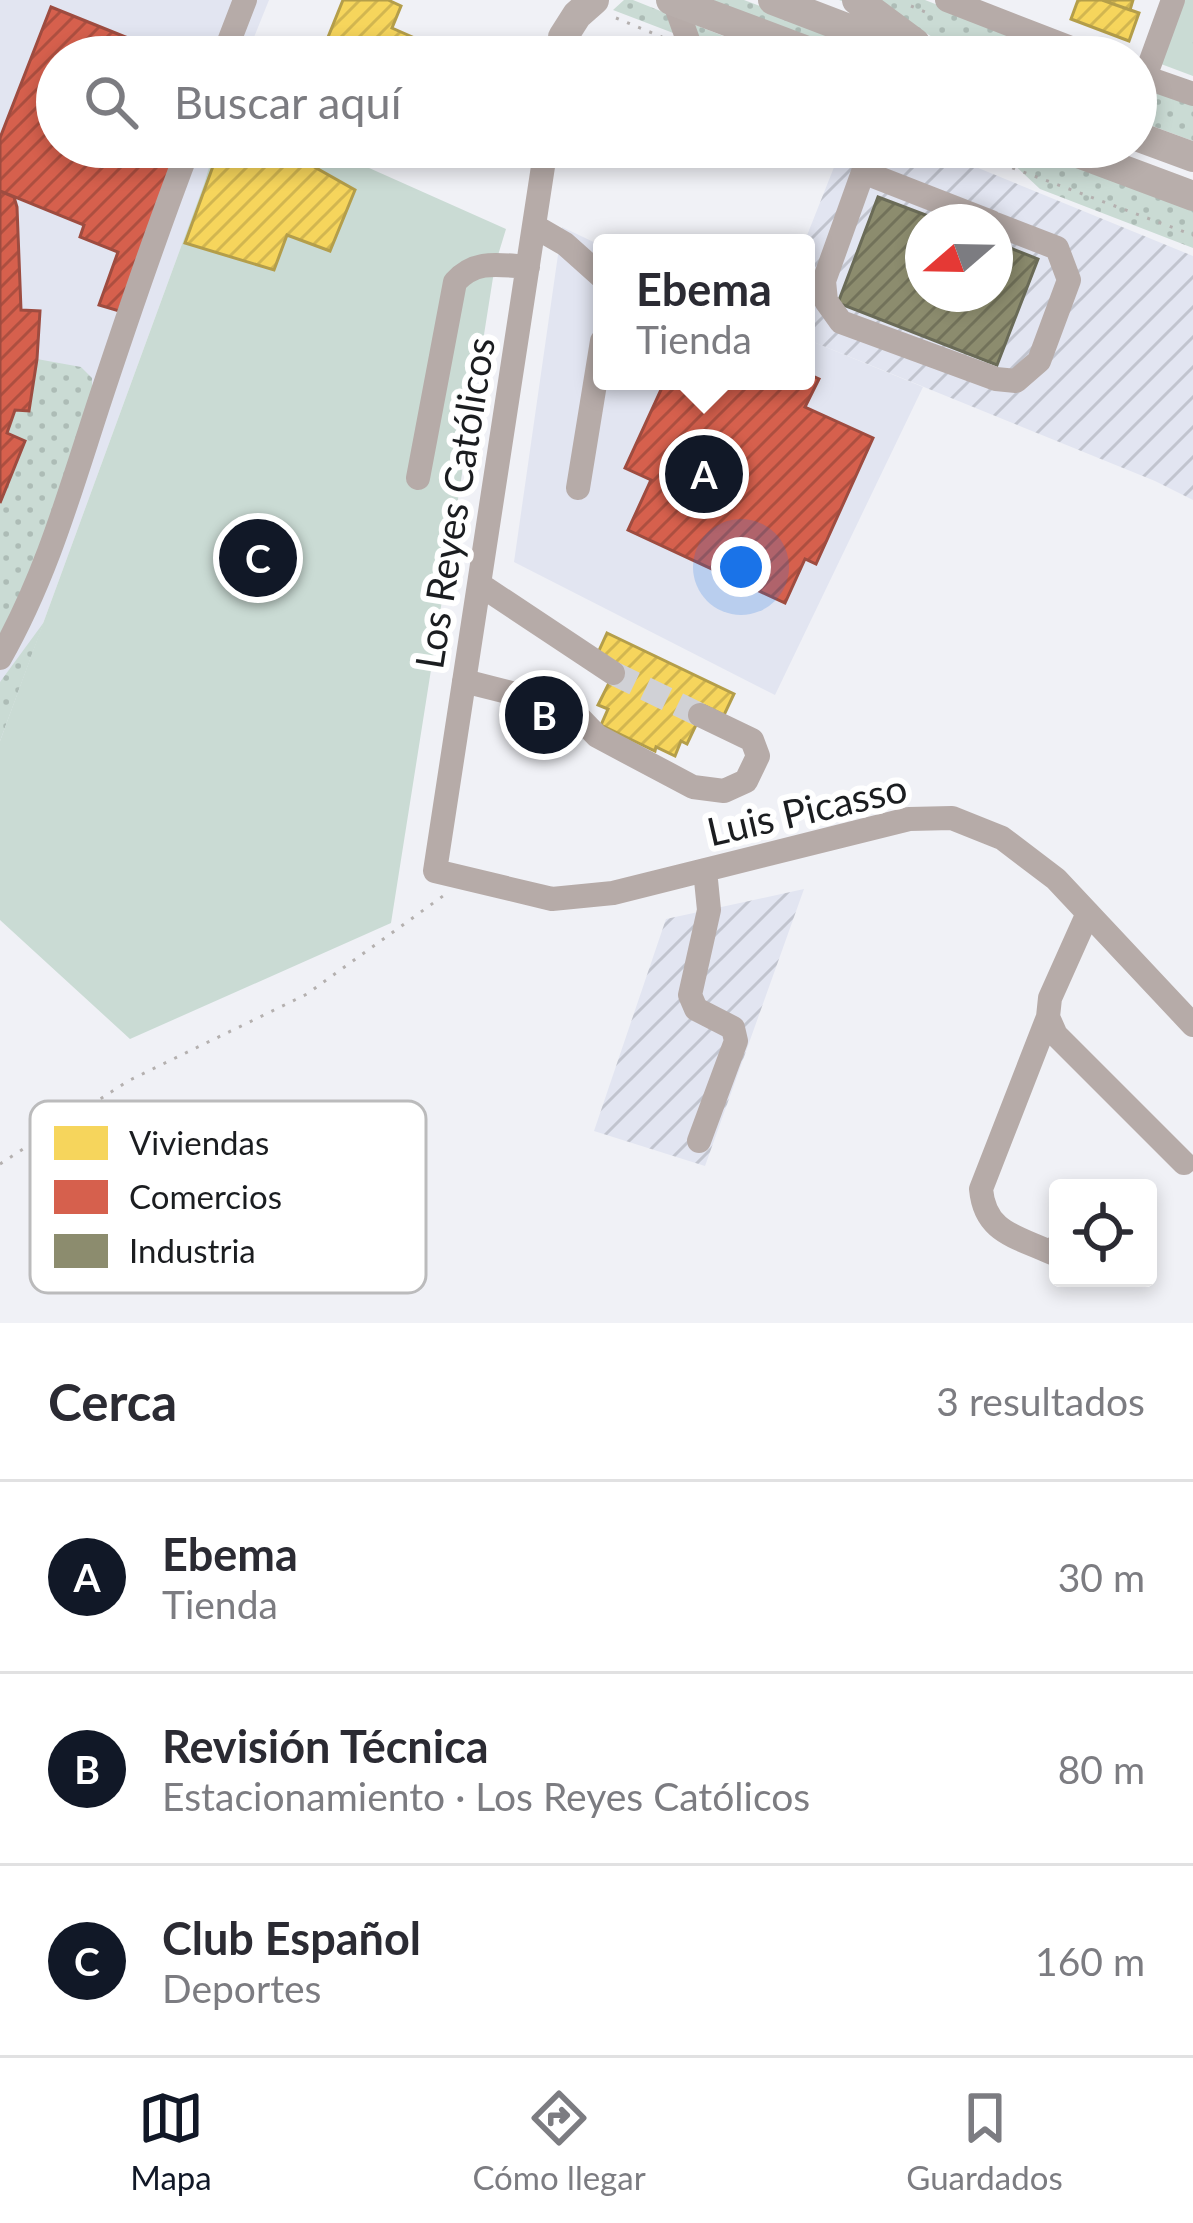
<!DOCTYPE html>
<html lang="es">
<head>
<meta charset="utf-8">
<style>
  body { margin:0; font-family:Lato,sans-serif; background:#f7f7f7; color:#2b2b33 }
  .controls { position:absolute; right:36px; bottom:36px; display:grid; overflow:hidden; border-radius:12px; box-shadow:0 6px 18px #0003 }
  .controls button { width:108px; height:108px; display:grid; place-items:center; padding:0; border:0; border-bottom:3px solid #e1e1e2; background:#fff; color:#2b2b33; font:60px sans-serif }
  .compass { position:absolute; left:905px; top:204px; width:108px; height:108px; border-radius:50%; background:#fff; box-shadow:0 6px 18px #0003; rotate:250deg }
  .you { position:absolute; left:741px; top:567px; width:42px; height:42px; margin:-30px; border:9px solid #fff; border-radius:50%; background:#1a73e8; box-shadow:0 0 0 18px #1a73e833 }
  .badge { display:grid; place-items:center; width:78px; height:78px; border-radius:50%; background:#111827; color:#fff; font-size:39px; font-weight:700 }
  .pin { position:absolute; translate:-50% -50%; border:6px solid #fff; box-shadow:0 3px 12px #0006 }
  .popup { position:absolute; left:593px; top:234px; width:222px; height:156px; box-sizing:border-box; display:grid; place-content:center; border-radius:12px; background:#fff; filter:drop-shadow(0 3px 9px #0005); font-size:39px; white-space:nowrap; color:#7c7c81 }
  .popup b { font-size:45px; color:#2b2b33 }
  .popup::after { content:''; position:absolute; left:50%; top:100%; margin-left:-24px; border:24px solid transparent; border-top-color:#fff }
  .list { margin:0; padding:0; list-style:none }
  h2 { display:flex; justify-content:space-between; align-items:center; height:156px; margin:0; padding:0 48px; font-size:51px }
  h2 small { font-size:39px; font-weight:400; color:#7c7c81 }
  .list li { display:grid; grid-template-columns:78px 1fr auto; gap:36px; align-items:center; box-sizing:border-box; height:192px; padding:0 48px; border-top:3px solid #e1e1e2 }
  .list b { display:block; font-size:45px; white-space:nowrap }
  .list p { margin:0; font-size:39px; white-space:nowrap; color:#7c7c81 }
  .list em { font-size:39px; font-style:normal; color:#7c7c81 }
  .icon { flex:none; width:66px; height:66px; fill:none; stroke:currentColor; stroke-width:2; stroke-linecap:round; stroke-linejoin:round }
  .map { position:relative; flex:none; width:1193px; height:1323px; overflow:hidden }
  .search { position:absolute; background:#fff; box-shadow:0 6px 18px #0003; left:36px; right:36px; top:36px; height:132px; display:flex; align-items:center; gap:30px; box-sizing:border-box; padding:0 42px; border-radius:66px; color:#7c7c81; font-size:45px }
  .sheet { height:732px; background:#fff }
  nav { display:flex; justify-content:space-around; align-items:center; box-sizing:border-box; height:168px; border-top:3px solid #e1e1e2; background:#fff; font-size:33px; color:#7c7c81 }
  nav a { display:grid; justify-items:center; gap:6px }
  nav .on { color:#111827 }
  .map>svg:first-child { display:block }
</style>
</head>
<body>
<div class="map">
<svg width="1193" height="1323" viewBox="0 0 1193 1323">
  <defs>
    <pattern id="industrial-furrows" width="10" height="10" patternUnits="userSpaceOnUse" patternTransform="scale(3)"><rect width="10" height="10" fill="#e2e5f1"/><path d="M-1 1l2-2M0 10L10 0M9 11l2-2" fill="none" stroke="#c1c4ce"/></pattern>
    <pattern id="grass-dots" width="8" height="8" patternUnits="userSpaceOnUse" patternTransform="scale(3)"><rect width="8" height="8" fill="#cadbd4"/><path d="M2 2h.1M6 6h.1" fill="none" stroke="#adbcb6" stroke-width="1.8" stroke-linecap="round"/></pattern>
    <pattern id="park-tufts" width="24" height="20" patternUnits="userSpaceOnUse" patternTransform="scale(3)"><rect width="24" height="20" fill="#cadbd4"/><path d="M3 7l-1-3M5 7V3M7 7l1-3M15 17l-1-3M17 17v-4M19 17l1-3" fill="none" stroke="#adbcb6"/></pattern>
    <pattern id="homes-hatch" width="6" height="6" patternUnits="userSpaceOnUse" patternTransform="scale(3)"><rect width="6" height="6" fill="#f6d55c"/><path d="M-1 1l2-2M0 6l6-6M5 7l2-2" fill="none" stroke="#d2b650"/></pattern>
    <pattern id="shops-hatch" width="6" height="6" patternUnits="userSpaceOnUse" patternTransform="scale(3)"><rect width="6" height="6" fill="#d6604d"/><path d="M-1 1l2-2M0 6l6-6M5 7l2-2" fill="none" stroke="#ad4f40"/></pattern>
    <pattern id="industry-hatch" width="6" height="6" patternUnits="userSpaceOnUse" patternTransform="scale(3)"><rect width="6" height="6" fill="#8c8c6e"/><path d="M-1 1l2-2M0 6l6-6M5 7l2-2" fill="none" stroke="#72725a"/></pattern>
  </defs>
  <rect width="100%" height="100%" fill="#f0f1f6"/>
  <!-- built -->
  <path fill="#e2e5f1" d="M0,0H269L246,57H57V147H215L204,184L0,741Z
    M562,227L602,246V381H806V339L923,387L775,695L514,562Z"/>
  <!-- industrial -->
  <path fill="url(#industrial-furrows)" fill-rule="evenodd" d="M842,147H927L1193,256V500L1155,481L806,339L804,243ZM923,222H995V294H923Z
    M804,889L705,1166L594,1131L666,919Z"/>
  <!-- grass -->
  <path fill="url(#grass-dots)" d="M624,0H633L776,57H736L613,10Z
    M704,0H744L898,57H866Z
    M839,0H925L1071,57H963L926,33Z
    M1136,82L1193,105V141L1136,120Z
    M975,147H1029L1193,208V248L1040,189L1009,160Z
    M37,359L81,367L92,378V404L58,510L0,639V503L25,441L7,433Z
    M44,622L0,741V682Z"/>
  <!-- park -->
  <path fill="url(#park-tufts)" d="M1185,0H1193V76L1161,64Z"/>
  <!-- pitch -->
  <path fill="#cadbd4" d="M215,147H322L506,229L495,265L391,923L130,1039L0,920V741L204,184Z"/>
  <!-- homes -->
  <path fill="url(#homes-hatch)" stroke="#b49e4a" stroke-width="3" d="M343,0H388L401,6L392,28L458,57H320Z
    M1078,0H1102L1139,13L1129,41L1071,19Z
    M1102,0H1133L1130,10Z
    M220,147H279L355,190L330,251L287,235L274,270L185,243Z
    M607,633L734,694L724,715L705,706L687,744L681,741L675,756L656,747L655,751L601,725L608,709L598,705L618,665L597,655Z"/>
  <!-- shops -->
  <path fill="url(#shops-hatch)" stroke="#9e4c40" stroke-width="3" d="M51,7L175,57H57V147H179L119,311L99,305L118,252L80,237L84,225L0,191V138Z
    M0,191L14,197L17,207L21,310L40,311L37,359L29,411L15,410L7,433L25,441L0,503Z
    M806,373L819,379L805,407L873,438L816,564L805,559L785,603L628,530L651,480L625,468L665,381H806Z"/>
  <!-- industry -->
  <path fill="url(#industry-hatch)" stroke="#6a6b57" stroke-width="3" d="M878,197L944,222H923V294H995V242L1038,259L997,365L838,303Z"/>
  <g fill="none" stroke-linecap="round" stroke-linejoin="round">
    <!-- minor-tunnel -->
    <path stroke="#d0d1d6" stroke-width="24" stroke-dasharray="24 12" stroke-linecap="butt" d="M613,673L700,715"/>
    <!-- path -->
    <path stroke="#b4b0af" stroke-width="3" stroke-dasharray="3 9" stroke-linecap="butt" d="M911,6L930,14
      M616,18L662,37
      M956,147L1193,235
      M0,1164L128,1081L307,994L443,896"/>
    <!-- minor -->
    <path stroke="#b6aba8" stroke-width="24" d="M947,0L1094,57
      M674,1L694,57
      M223,57L245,0
      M1136,74L1193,94
      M1145,77L1173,0
      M546,147L435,871L552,899L613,893L909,819L952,818L1002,838L1056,879L1193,1025
      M872,147L824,281L826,301L841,322L996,379L1016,381L1039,361L1069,280L1057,248L995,224
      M863,172L991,222
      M534,226L565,244L602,277
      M418,478L455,282C476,259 499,265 528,267
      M578,488L602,341
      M479,584L613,673
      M0,658C45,579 69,495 97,409C126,321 156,233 189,147
      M464,681L570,708L597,736L693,787L724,791L746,781L758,756L752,740L700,715
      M1088,913L1050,998L1048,1017L1056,1035L1184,1163
      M1048,1017L981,1189C985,1233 1016,1236 1052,1253L1058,1245
      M699,1141L736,1041L733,1028L696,1009L690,995L709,910L705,870"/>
    <!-- major -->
    <path stroke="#b8aeab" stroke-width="30" d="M671,0L823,57
      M773,0L922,57
      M857,0L915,43
      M563,37L577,15L594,0
      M1136,136L1193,157
      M1062,147L1193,196"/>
  </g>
  <g text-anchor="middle" stroke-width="12" stroke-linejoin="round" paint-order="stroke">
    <!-- street labels -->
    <g font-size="39" fill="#1b1d20" stroke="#fff">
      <text transform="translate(455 503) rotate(-81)" y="14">Los Reyes Católicos</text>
      <text transform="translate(807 810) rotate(-13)" y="14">Luis Picasso</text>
    </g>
  </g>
  <!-- legend -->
  <rect x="30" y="1101" width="396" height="192" rx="18" fill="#fff" stroke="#bbbbbc" stroke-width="3"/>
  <rect x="54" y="1126" width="54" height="34" fill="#f6d55c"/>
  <rect x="54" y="1180" width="54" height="34" fill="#d6604d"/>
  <rect x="54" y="1234" width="54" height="34" fill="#8c8c6e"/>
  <g font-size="33" fill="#1b1d20">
    <text x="129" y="1155">Viviendas</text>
    <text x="129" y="1209">Comercios</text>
    <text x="129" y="1263">Industria</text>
  </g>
</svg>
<div class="controls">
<button><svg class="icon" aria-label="locate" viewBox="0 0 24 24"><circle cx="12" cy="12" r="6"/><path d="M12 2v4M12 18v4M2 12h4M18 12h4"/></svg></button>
</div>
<svg class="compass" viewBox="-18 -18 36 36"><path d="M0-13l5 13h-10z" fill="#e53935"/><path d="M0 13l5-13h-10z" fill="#7c7c81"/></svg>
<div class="you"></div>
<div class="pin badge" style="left:704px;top:474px">A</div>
<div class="popup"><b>Ebema</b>Tienda</div>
<div class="pin badge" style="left:544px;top:715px">B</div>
<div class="pin badge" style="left:258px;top:558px">C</div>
<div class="search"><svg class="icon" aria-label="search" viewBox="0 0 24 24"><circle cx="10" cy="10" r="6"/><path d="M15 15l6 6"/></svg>Buscar aquí</div>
</div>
<section class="sheet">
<h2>Cerca<small>3 resultados</small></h2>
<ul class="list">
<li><span class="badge">A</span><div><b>Ebema</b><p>Tienda</p></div><em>30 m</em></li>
<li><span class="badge">B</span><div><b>Revisión Técnica</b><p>Estacionamiento · Los Reyes Católicos</p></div><em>80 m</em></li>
<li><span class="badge">C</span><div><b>Club Español</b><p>Deportes</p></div><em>160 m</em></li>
</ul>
</section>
<nav>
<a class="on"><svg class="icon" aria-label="map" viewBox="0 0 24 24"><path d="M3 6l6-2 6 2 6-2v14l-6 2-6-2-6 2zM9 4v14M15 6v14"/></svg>Mapa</a>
<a><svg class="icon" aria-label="directions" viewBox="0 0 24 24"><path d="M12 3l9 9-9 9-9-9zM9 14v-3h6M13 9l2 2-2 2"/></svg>Cómo llegar</a>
<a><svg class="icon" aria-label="saved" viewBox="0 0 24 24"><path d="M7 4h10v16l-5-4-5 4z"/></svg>Guardados</a>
</nav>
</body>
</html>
